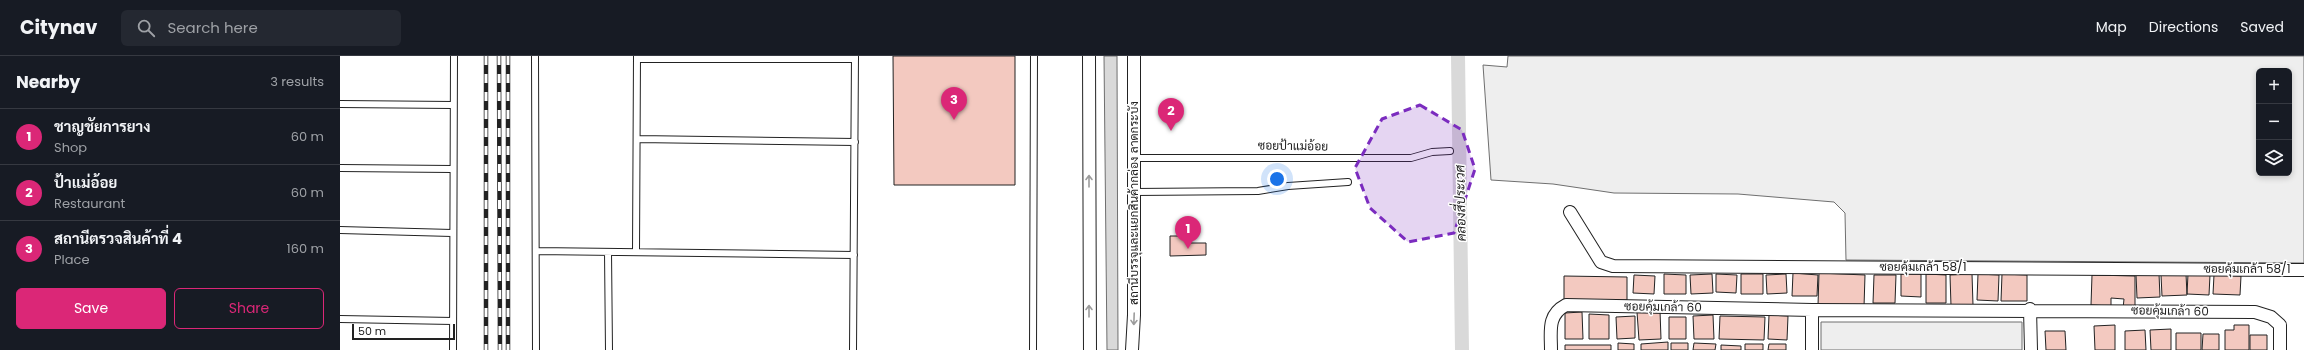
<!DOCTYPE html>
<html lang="en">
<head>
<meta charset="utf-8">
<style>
  body { margin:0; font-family:Poppins,Sarabun,sans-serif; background:#242831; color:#f1f3f6 }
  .controls { position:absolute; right:12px; top:12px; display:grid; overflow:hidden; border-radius:6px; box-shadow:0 2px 6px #0003 }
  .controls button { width:36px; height:36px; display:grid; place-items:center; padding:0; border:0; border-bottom:1px solid #363941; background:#171b24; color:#f1f3f6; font:20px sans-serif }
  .scale { position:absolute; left:12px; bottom:10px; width:103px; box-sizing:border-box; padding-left:4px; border:2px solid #222; border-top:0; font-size:11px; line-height:14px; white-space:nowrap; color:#222; -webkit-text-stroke:3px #fff; paint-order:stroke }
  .you { position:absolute; left:937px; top:123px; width:14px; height:14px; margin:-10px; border:3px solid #fff; border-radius:50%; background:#1a73e8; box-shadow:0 0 0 6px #1a73e833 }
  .badge { display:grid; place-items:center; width:26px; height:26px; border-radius:50%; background:#db2777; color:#fff; font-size:13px; font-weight:700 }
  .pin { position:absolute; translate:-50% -33px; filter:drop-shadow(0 1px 2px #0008) }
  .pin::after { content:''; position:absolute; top:21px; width:14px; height:12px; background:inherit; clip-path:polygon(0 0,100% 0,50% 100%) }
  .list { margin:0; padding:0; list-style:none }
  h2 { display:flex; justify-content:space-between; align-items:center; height:52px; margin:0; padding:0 16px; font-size:17px }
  h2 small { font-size:13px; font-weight:400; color:#9ea1a6 }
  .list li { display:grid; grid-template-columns:26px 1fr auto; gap:12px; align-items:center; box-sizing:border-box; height:56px; padding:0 16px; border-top:1px solid #363941 }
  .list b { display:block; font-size:15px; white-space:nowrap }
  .list p { margin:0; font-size:13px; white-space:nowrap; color:#9ea1a6 }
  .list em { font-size:13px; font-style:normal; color:#9ea1a6 }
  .actions { display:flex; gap:8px; padding:12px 16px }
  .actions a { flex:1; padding:9px 0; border:1px solid #db2777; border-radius:6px; text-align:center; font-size:14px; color:#db2777 }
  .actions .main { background:#db2777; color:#fff }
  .icon { flex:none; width:22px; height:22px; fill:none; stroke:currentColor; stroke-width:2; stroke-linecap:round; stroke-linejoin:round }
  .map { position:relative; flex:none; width:1964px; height:294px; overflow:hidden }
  header { display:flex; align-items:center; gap:24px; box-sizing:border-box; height:56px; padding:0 20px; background:#171b24; border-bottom:1px solid #363941 }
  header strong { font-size:19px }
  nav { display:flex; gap:22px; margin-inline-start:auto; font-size:14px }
  .search { width:280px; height:36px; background:#242831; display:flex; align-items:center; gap:10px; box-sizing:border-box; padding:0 14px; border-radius:6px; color:#9ea1a6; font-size:15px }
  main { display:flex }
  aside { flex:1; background:#171b24 }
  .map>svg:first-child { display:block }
</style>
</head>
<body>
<header>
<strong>Citynav</strong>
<div class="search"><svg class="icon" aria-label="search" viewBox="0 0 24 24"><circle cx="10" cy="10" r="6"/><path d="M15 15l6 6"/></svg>Search here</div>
<nav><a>Map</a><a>Directions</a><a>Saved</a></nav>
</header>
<main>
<aside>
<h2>Nearby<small>3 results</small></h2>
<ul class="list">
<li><span class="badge">1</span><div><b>ชาญชัยการยาง</b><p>Shop</p></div><em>60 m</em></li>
<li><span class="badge">2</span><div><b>ป้าแม่อ้อย</b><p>Restaurant</p></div><em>60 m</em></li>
<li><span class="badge">3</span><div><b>สถานีตรวจสินค้าที่ 4</b><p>Place</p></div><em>160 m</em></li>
</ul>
<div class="actions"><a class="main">Save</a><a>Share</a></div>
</aside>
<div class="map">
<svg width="1964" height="294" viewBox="0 0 1964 294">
  <rect width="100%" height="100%" fill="#fff"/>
  <!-- green -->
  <path fill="#eee" stroke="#6f6f6f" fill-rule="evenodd" d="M1168,0H1964V207L1506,204L1505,157L1494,146L1398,138L1274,137L1213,128L1151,124L1143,9L1167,11ZM1919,15H1949V117H1919Z
    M1481,266H1682V294H1481Z"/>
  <!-- water -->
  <path fill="#d9d9d9" stroke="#6f6f6f" d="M764,0H777L778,294H767Z"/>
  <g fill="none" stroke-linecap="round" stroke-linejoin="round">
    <!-- canal -->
    <path stroke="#d9d9d9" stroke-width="14" d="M1118,0L1122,294"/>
  </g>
  <!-- building -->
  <path fill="#f3c9c0" stroke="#222" d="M553,0H675V129H554Z
    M830,180H851V187H866V199L830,200Z
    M1453,217L1478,219L1477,240H1452Z
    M1479,217L1525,219L1524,251L1478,249Z
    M1324,218L1346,219V238H1324Z
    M1372,218L1373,237L1351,238L1350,219Z
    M1376,218L1397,219L1396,237L1376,236Z
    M1401,218H1423V238H1401Z
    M1446,218L1447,237L1427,238L1426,219Z
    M1561,218H1581V241L1561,240Z
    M1586,218L1606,219V247H1586Z
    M1632,218L1633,249L1611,250L1610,219Z
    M1638,218L1659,219L1658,245L1637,244Z
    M1662,218L1687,219V245H1661Z
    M1819,218L1820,241L1797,242L1796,219Z
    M1846,218L1847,239L1822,240L1821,219Z
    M1848,218L1870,219L1869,239L1847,238Z
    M1294,219L1315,220L1314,238L1293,237Z
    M1534,219H1556L1555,247H1533Z
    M1752,219L1795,220V253H1783L1784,243L1771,242V250L1751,249Z
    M1874,219L1901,220L1900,239L1873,238Z
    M1224,220L1287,221V244H1224Z
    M1320,255L1321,283L1299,284L1297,256Z
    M1242,256L1243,283H1225V257Z
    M1249,258L1269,259V283H1249Z
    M1373,259L1374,283H1354L1353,260Z
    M1429,259L1448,260L1447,284L1428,283Z
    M1295,260V282L1277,283L1276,261Z
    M1380,260L1425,261L1424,284L1379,283Z
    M1329,261H1346V283H1329Z
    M1775,269V294H1755L1754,270Z
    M1894,269H1909V294H1885V274H1894Z
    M1831,273V294H1811L1810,274Z
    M1805,274L1806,294H1785V275Z
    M1705,275H1725L1726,294H1706Z
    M1836,277H1861V294H1836Z
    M1863,278H1879V294H1862Z
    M1910,279H1927V294H1910Z
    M1328,286V294H1301V288Z
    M1278,287L1294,288V294H1278Z
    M1331,287H1348V294H1331Z
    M1354,287L1376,288L1375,294H1353Z
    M1405,288H1423V294H1405Z
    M1429,288H1446V294H1428Z
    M1225,289H1271V294H1225Z
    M1381,289L1401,290V294H1381Z"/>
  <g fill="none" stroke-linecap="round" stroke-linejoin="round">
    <defs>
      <path id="service" d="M195,0L196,294
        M297,3H515
        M0,48L113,49
        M297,83L515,86
        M794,102H1071L1092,96L1110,95
        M0,112L112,113
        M794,136L918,135L948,130L1008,126
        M0,174L112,177
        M196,195L514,199
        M268,196L269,294
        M296,196L297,0
        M0,263L113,265
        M113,294L114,0
        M513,294L515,0
        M693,294L694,0"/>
      <path id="minor" d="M749,0L750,294
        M1230,156L1261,206L1273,210L1964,214
        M1690,253L1691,294
        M792,294L794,259V0
        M1211,294C1211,275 1207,259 1226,249L1472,254L1915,256L1931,261L1940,269V294
        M1472,294V254"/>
    </defs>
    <!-- service casing -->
    <use href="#service" stroke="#222" stroke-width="8"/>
    <!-- minor casing -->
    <use href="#minor" stroke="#222" stroke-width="14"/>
    <!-- service -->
    <use href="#service" stroke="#fff" stroke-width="6"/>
    <!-- minor -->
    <use href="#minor" stroke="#fff" stroke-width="12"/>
    <defs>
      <path id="rail" d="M146,0V294
        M159,0L160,294
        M168,0V294"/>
    </defs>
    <!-- rail casing -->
    <use href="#rail" stroke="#222" stroke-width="4.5"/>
    <!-- rail -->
    <use href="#rail" stroke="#fff" stroke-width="3" stroke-dasharray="9" stroke-linecap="butt"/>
  </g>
  <!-- one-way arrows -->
  <defs><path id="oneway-shaft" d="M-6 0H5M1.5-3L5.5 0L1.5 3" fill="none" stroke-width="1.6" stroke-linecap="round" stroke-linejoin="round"/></defs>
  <g stroke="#9c9c9c">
    <use href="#oneway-shaft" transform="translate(749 125) rotate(-90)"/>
    <use href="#oneway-shaft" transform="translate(749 255) rotate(-90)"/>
    <use href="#oneway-shaft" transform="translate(794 263) rotate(92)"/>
  </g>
  <!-- marked area -->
  <path fill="#7b2cbf" fill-opacity="0.2" stroke="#7b2cbf" stroke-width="3" stroke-dasharray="8 5" stroke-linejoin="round" d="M1080,49L1122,74L1135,113L1114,177L1068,186L1030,152L1015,112L1042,63Z"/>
  <g text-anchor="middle" stroke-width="3" stroke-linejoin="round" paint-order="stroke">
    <!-- street labels -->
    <g font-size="12" fill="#222" stroke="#fff">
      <text transform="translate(953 90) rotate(1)" y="4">ซอยป้าแม่อ้อย</text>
      <text transform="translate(794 147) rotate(-90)" y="4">สถานีบรรจุและแยกสินค้ากล่อง ลาดกระบัง</text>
      <text x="1583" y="215">ซอยคุ้มเกล้า 58/1</text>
      <text x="1907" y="217">ซอยคุ้มเกล้า 58/1</text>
      <text transform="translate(1323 251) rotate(1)" y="4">ซอยคุ้มเกล้า 60</text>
      <text transform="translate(1830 255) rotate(1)" y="4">ซอยคุ้มเกล้า 60</text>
    </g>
    <!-- water labels -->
    <g font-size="13" font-style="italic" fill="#222" stroke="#fff">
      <text transform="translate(1120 147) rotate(-91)" y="5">คลองสี่ประเวศ</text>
    </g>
  </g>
</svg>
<div class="controls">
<button>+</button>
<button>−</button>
<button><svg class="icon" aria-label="layers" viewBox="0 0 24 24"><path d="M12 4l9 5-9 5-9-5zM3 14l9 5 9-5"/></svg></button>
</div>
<div class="scale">50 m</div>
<div class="you"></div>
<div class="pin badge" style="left:848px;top:193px">1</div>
<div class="pin badge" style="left:831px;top:75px">2</div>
<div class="pin badge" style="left:614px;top:64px">3</div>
</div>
</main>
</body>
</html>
